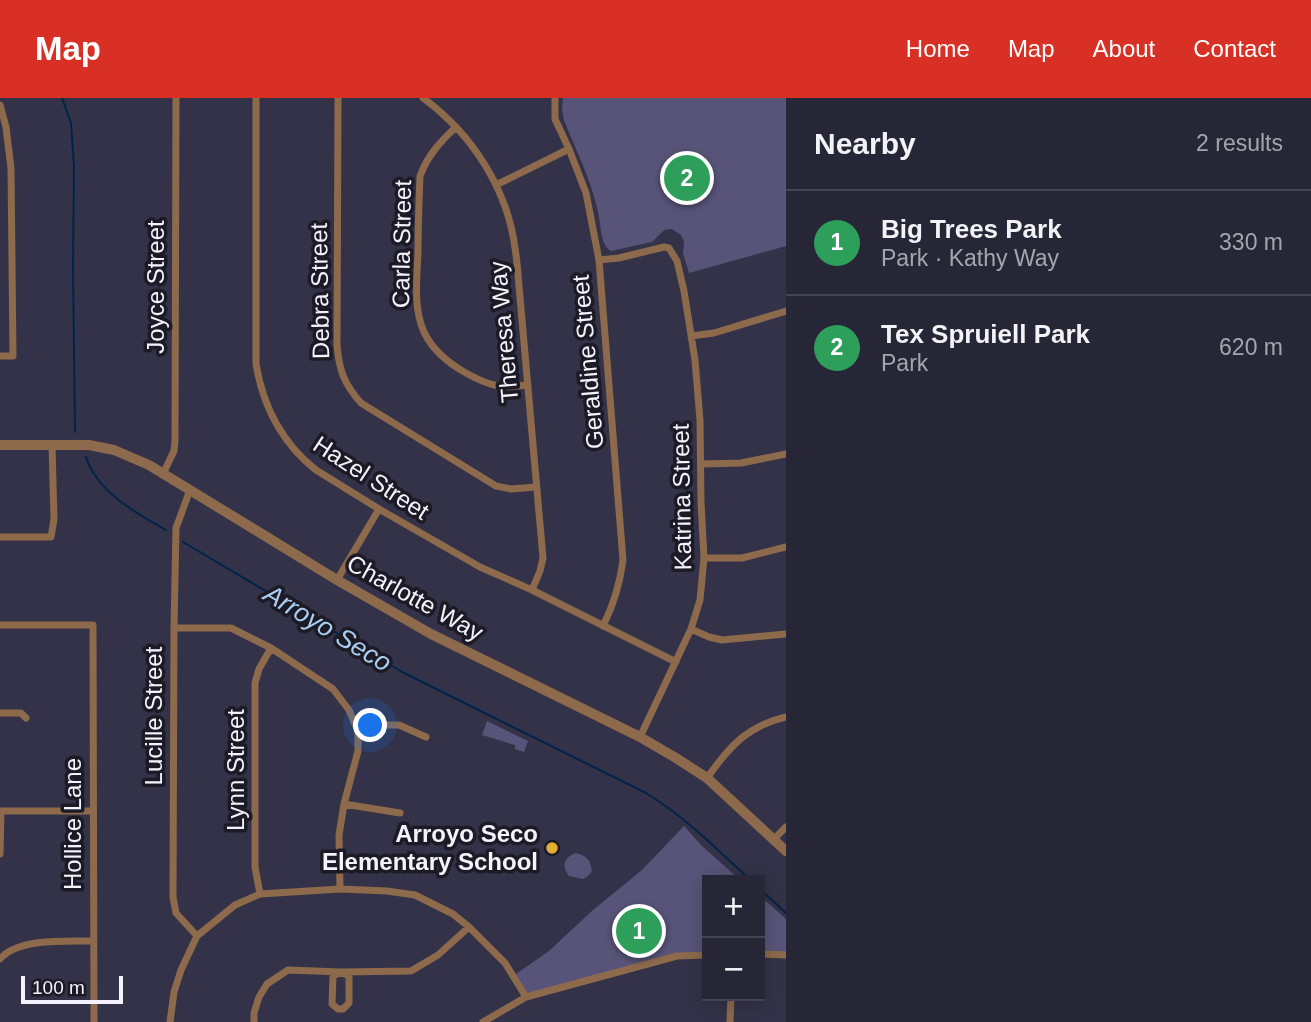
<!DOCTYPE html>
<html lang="en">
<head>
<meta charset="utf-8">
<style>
  body { margin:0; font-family:Arial,sans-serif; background:#333242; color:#f1f3f6 }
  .controls { position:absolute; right:21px; bottom:21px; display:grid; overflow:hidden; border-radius:0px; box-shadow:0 4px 18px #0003 }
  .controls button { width:63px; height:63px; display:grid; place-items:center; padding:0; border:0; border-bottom:2px solid #434351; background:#272636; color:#f1f3f6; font:35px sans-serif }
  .scale { position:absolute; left:21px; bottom:18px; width:102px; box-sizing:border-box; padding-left:7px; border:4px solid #f3f2fd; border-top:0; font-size:19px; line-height:24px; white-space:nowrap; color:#f3f2fd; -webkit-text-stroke:5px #1c1b25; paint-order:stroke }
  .you { position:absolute; left:371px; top:628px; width:24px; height:24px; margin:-18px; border:5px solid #fff; border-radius:50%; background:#1a73e8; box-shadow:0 0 0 10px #1a73e833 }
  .badge { display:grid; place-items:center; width:46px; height:46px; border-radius:50%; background:#d93025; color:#fff; font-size:23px; font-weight:700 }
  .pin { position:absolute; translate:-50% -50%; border:4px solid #fff; box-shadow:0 2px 7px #0006 }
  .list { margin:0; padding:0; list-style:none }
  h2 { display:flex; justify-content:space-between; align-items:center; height:91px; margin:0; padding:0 28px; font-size:30px }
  h2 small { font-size:23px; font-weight:400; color:#a4a5ad }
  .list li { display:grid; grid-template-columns:46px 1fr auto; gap:21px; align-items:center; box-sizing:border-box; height:105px; padding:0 28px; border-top:2px solid #434351 }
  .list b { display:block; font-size:26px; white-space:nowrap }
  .list p { margin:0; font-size:23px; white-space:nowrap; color:#a4a5ad }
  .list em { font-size:23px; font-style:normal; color:#a4a5ad }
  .map { position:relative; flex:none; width:786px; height:924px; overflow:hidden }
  header { display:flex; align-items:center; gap:42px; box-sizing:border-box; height:98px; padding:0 35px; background:#d93025; color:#fff }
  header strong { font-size:33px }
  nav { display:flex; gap:38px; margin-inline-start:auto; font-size:24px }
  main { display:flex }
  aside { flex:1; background:#272636 }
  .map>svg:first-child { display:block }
</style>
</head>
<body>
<header>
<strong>Map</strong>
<nav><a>Home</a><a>Map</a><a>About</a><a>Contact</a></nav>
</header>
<main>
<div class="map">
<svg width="786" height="924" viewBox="0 0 786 924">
  <rect width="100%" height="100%" fill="#343248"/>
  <!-- green -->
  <path fill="#585479" d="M563,0H786V148L689,175L683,155L684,143L681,137L672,131L664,132L652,144L611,153C600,147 601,126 598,114C591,81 576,53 564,22L562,11Z
    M487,623L528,643L524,654L515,651V647L482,637Z
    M684,728L701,747L740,782H707V857L677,858L526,899L513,878L549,853L593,812L642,772Z
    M576,755C587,758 590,761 592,773L588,778L583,781L569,778C561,768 564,759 576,755Z
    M760,798L786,821V857L760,856Z"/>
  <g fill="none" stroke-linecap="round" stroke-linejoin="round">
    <!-- stream -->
    <path stroke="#002448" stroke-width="2" d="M62,0L71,25L74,68L73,170L75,334
      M86,359C97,394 136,415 166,432
      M183,444L404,575L646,695C685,719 717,751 750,782
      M760,791L786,815"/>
    <!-- minor -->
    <path stroke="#8c6a4b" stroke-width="7" d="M256,0V266C263,308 282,345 316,372L379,411L480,469L532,492L676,564
      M338,0L337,247C339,272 344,286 361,305L496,388L511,391L536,389
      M423,0C472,36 507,90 515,150C517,162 518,175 519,188L543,460L540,473L532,492
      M555,0V21L569,51L586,95L599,162L623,462C620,486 614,506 603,528
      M0,7L6,29L11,70L13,258H0
      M456,29C440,44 428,57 420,78C419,103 418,129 418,154C417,179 413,210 424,234C433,253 448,265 466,275C491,289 500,290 528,287
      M496,87L569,51
      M599,162L619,160L664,149L669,150L677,163L684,193L695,262L700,322L701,404L704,460L700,502L691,531L640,639
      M691,238L714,235L786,213
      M701,366L741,365L786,356
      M163,376L174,353L175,343L176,0
      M190,392L176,430L174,530L173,799L176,815L197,838
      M0,439H51L54,421L52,347
      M704,460H742L786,449
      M337,482L379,411
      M0,527H93L94,924
      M174,530H231L271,550L333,591L349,612L358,633V653L344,706L339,737L340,791
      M691,531L709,539L722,542L786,536
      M0,615H21L26,620
      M358,633L385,627H399L426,639
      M707,680C729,649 747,628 786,619
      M344,706L400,715
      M0,713H93
      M774,741L786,729
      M0,756L1,713
      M260,796L255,769V585L259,571L271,550
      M760,856L786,857
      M0,861C18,840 67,843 93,843
      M341,874L349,878V905L343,911H338L332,906L333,878Z
      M170,924L174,894L181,872L197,838L235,807L260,796L340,791L387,793L415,797L453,816L469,829L505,865L526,899
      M254,924V915L259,899L267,886L288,872L341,874L411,873L438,857L469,829
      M483,924L526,899L677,858L707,857
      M730,924L731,898"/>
    <!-- tertiary -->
    <path stroke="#8c6a4b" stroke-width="10" d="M0,347H89L114,352L149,367L337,482L431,536L640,639L676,660L707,680L786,753"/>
  </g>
  <!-- markers -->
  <circle fill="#e4ae35" stroke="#1c1b25" stroke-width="2.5" cx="552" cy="750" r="7"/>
  <g text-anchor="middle" stroke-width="7" stroke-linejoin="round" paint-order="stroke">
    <!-- street labels -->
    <g font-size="24" fill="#f3f2fd" stroke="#1c1b25">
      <text transform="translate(402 146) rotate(-89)" y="8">Carla Street</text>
      <text transform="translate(156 189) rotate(-90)" y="8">Joyce Street</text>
      <text transform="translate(320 193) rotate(-91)" y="8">Debra Street</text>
      <text transform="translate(504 234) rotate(-95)" y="8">Theresa Way</text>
      <text transform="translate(588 264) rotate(-95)" y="8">Geraldine Street</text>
      <text transform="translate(371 380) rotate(33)" y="8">Hazel Street</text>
      <text transform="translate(682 399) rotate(-91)" y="8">Katrina Street</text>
      <text transform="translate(415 500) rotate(29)" y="8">Charlotte Way</text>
      <text transform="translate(154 618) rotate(-90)" y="8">Lucille Street</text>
      <text transform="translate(236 672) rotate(-90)" y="8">Lynn Street</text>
      <text transform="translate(73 726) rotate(-90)" y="8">Hollice Lane</text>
    </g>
    <!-- poi labels -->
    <g font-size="24" font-weight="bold" fill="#f3f2fd" stroke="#1c1b25" text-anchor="end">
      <text x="538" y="744">Arroyo Seco<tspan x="538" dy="28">Elementary School</tspan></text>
    </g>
    <!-- water labels -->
    <g font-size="26" font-style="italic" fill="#aacdf3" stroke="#1c1b25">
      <text transform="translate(328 530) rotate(31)" y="9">Arroyo Seco</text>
    </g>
  </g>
</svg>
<div class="controls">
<button>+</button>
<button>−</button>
</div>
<div class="scale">100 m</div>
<div class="you"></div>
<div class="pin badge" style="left:639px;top:833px;background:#2e9e5b">1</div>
<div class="pin badge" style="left:687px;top:80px;background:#2e9e5b">2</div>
</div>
<aside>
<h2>Nearby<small>2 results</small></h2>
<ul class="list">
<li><span class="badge" style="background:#2e9e5b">1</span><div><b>Big Trees Park</b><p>Park · Kathy Way</p></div><em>330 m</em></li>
<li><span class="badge" style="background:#2e9e5b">2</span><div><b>Tex Spruiell Park</b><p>Park</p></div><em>620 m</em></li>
</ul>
</aside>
</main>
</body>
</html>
